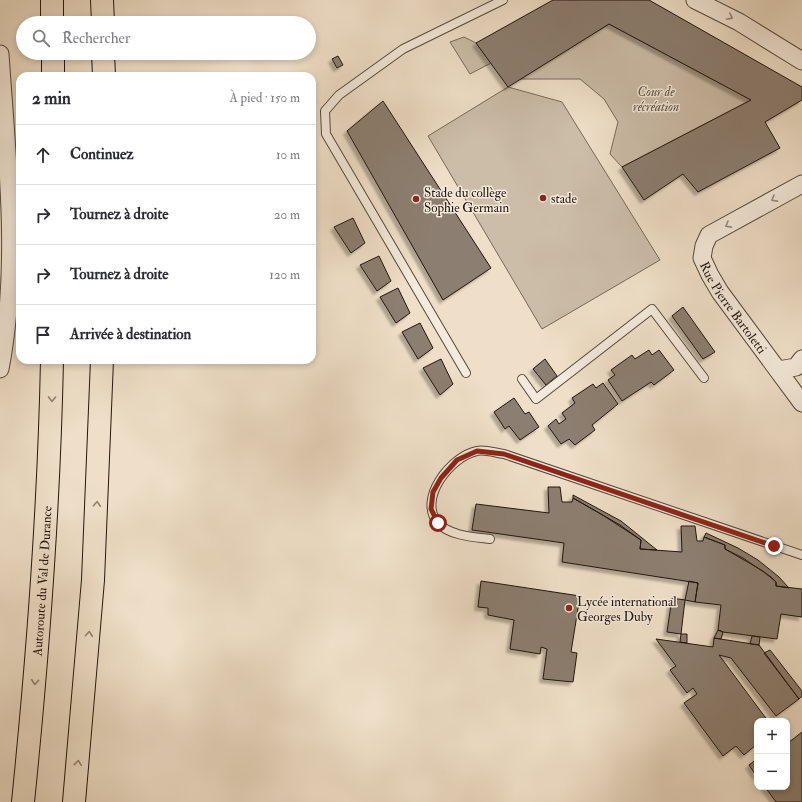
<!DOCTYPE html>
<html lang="fr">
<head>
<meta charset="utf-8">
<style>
  body { margin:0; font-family:"IM FELL Double Pica",serif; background:#f2f2f3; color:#2b2b33 }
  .controls { position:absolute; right:12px; bottom:12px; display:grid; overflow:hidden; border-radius:8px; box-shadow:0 2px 6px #0003 }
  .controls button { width:36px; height:36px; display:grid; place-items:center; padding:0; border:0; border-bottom:1px solid #e1e1e2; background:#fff; color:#2b2b33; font:20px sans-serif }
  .stop { position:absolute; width:12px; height:12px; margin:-9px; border:3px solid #8f2418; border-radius:50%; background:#fff }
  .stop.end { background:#8f2418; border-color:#fff; box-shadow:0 1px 4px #0008 }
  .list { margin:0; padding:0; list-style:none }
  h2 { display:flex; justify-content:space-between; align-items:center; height:52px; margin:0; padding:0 16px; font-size:17px }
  h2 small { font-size:13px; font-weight:400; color:#7c7c81 }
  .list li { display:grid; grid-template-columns:26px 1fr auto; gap:12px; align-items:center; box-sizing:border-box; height:60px; padding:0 16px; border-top:1px solid #e1e1e2 }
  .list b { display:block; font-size:15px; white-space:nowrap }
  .list em { font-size:13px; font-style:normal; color:#7c7c81 }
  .icon { flex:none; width:22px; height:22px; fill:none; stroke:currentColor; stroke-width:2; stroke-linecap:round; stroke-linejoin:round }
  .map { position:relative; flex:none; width:802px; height:802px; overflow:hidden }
  .search { position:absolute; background:#fff; box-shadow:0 2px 6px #0003; left:16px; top:16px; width:300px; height:44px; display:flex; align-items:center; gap:10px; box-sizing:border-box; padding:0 14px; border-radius:22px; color:#7c7c81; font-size:15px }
  .panel { position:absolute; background:#fff; box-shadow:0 2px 6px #0003; left:16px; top:72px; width:300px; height:292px; border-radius:12px }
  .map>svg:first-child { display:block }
</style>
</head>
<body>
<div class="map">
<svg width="802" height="802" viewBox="0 0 802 802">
  <defs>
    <filter id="shadow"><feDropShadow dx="-3.5" dy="3.5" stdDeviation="1" flood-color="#0004"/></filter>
  </defs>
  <rect width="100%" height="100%" fill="#efdfc8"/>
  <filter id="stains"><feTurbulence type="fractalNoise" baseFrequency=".005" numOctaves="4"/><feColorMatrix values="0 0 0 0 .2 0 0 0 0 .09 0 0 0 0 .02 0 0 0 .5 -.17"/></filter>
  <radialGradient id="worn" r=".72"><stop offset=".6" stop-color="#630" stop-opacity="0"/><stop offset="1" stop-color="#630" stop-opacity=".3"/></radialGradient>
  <!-- green -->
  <path fill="#ccbda9" stroke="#76695c" d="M609,24L751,100L622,167L610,154L618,122L604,99L580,79H520Z
    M464,37L476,43L491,63L470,74L450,42Z
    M508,87L562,102L660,260L542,329L428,136Z"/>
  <!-- building -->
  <path fill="#8c7e6f" stroke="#21150f" filter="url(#shadow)" d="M553,0H649L802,87V100L765,122L780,148L698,192L683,174L644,200L622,167L751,100L609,24L508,87L476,43Z
    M338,56L343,65L337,68L332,59Z
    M383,101L491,268L443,300L347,131Z
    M353,218L365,243L351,253L334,227Z
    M379,256L391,281L377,291L360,265Z
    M398,288L410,313L396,323L380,297Z
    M683,307L715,352L703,359L672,316Z
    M420,323L433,348L418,359L402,332Z
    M649,350L652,355L659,350L674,370L654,385L651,382L622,401L608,380L615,375L611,370L632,355L635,359Z
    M441,359L453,384L440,395L423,368Z
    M545,359L557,376L546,385L533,369Z
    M603,383L618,404L592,425L595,430L575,445L569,439L561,444L548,426L556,419L559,424L566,419L562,413L575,403L572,398L593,384L596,388Z
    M514,398L525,414L529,412L539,427L520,440L509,426L505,429L494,412Z
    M548,487H560L562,502H572L573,498L620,525L641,540L640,549L682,552L681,526H695L697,541H703L704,537L725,545V549L743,558L771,577L776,582V586L802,589V617L781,614L777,639L723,632L718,630L721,605L695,602L698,583L562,562L564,543L472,530L476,504L549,513Z
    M573,495L621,521L657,550L640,549L641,540L601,514L573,498Z
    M706,533L738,548L758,560L779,577L789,588L776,586V582L763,571L725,549V545L704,537Z
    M481,581L580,596L571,652L577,653L573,682L543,679L547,649L541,647L540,654L510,649L514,620L488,615V608L478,607Z
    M689,581L698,583L695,602L685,600Z
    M672,598L685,600L681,634L667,632Z
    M718,630L723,632L721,639L714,638Z
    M681,634H687V643L680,642Z
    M752,636L760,637L759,645L750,644Z
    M714,638L759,645L799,699L776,716L731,658L719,655L768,721H757V744L744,755L736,746L723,756L684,703L697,694L693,688L687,693L670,670L676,666L656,639L713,647Z
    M770,650L802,691V696L799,699L764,653Z
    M802,732V802H776L765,787H787V744Z
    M757,759V777L749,765Z"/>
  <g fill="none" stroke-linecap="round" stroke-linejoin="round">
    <defs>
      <path id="service" d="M466,373L326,134L325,111L339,95L403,49L503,0
        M522,379L536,399L652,309L704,378
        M490,539C474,537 450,536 438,523C417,499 451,456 477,451C484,449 496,453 504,454L802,555"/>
      <g id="minor">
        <path d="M695,0L739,22L802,61"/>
        <path d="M0,54C7,159 20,265 0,369"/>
        <path id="s1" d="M802,184L709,235L704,246L702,258L710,275L720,292L802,403"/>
        <path d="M778,370L796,367L802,359"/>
      </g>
      <g id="motorway">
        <path d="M52,0V23"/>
        <path d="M102,0L103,23"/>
        <path d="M53,53V76"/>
        <path d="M103,53L104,76"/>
        <path id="s2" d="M23,802C38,655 49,508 52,360"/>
        <path d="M74,802L93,580L102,360"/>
      </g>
    </defs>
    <!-- service casing -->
    <use href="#service" stroke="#54483d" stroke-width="10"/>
    <!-- minor casing -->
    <use href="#minor" stroke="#54483d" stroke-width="19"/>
    <!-- motorway casing -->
    <use href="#motorway" stroke="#21150f" stroke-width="24"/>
    <!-- service -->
    <use href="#service" stroke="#f5eadb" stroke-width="8"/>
    <!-- minor -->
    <use href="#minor" stroke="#f5eadb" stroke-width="17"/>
    <!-- motorway -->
    <use href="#motorway" stroke="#efdfc8" stroke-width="22"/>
  </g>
  <!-- one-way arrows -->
  <defs><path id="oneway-chevron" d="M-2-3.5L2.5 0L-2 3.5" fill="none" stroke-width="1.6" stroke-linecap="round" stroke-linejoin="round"/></defs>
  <g stroke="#968a7f">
    <use href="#oneway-chevron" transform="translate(730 17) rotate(27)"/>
    <use href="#oneway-chevron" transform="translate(774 199) rotate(151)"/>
    <use href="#oneway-chevron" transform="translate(728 225) rotate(151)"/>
  </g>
  <g stroke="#928475">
    <use href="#oneway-chevron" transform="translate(52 399) rotate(91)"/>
    <use href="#oneway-chevron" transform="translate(97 504) rotate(-87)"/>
    <use href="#oneway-chevron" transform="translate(89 634) rotate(-85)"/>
    <use href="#oneway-chevron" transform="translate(35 682) rotate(95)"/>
    <use href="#oneway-chevron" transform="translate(78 763) rotate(-84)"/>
  </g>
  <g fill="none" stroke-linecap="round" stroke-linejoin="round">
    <!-- route -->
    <path stroke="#8f2418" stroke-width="5" d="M438,523L431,509L433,492L441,478L457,460L477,451L504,454L774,546"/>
  </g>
  <!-- markers -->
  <g fill="#8f2418" stroke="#f5eadb" stroke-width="1.5">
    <circle cx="543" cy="198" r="4"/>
    <circle cx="416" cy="199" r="4"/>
    <circle cx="569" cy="608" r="4"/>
  </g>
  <g text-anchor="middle" stroke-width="3" stroke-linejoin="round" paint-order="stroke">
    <!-- park labels -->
    <g font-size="13" font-style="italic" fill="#5d5045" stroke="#f5eadb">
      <text x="656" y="96">Cour de<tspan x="656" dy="15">récréation</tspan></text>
    </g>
    <!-- poi labels -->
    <g font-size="13" fill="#21150f" stroke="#f5eadb" text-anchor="start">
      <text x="424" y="197">Stade du collège<tspan x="424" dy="15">Sophie Germain</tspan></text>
      <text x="551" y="203">stade</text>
      <text x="577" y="606">Lycée international<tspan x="577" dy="15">Georges Duby</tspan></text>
    </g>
    <!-- street labels -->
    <g font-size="13" fill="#21150f" stroke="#f5eadb">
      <text dy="5" stroke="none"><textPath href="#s1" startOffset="189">Rue Pierre Bartoletti</textPath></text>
      <text dy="5" stroke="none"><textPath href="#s2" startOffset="222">Autoroute du Val de Durance</textPath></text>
    </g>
  </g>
  <rect width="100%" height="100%" filter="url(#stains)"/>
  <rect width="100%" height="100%" fill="url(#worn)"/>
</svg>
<div class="controls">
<button>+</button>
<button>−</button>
</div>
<div class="stop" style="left:438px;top:523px"></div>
<div class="stop end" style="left:774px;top:546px"></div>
<div class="search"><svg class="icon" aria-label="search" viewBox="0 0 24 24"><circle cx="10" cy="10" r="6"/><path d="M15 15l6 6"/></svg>Rechercher</div>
<section class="panel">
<h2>2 min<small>À pied · 150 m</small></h2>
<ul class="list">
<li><svg class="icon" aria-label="ahead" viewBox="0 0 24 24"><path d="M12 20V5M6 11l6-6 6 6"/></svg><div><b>Continuez</b></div><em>10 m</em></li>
<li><svg class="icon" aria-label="right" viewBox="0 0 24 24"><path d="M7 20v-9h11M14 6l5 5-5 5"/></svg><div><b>Tournez à droite</b></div><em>20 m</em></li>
<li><svg class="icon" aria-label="right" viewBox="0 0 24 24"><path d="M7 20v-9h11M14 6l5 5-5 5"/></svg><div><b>Tournez à droite</b></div><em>120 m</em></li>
<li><svg class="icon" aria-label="arrive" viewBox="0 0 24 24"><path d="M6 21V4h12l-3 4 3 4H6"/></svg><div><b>Arrivée à destination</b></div></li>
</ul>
</section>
</div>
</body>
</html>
